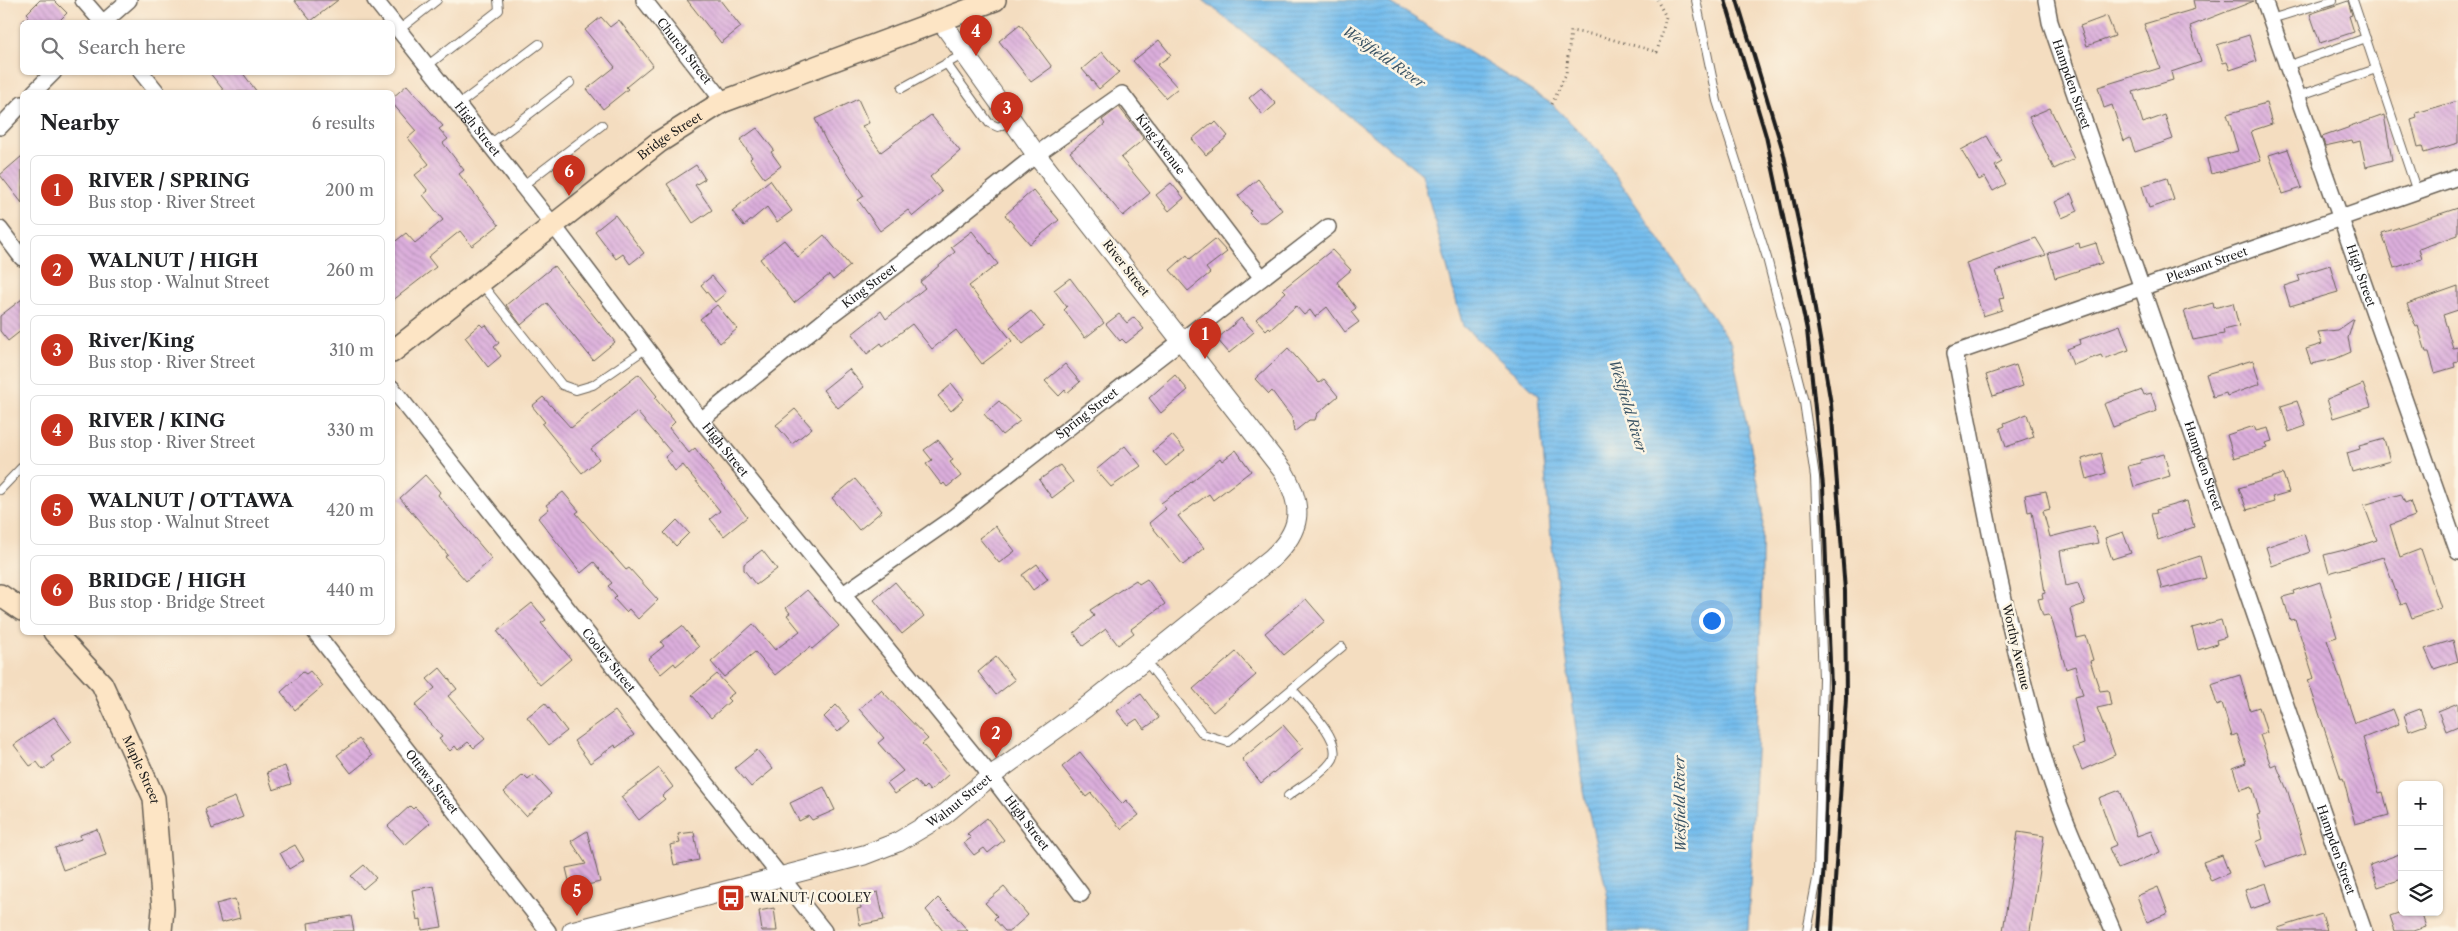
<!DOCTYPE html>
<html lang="en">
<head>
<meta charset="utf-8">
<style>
  body { margin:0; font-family:"Libre Caslon Text",serif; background:#f6f6f6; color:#202124 }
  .controls { position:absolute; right:15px; bottom:15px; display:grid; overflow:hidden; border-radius:8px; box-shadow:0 1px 4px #0004 }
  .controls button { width:45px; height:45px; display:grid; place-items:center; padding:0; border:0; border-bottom:1px solid #e0e0e0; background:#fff; color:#202124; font:25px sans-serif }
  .you { position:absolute; left:1711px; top:620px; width:18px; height:18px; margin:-12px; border:4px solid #fff; border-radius:50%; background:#1a73e8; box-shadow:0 0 0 8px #1a73e833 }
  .badge { display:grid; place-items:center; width:32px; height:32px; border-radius:50%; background:#c8321e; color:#fff; font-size:16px; font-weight:700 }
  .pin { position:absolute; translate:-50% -41px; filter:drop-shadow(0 1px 2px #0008) }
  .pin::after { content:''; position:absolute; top:26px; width:18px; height:15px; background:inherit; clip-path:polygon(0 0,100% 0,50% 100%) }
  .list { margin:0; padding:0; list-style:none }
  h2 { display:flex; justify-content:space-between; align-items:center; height:65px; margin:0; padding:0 20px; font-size:21px }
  h2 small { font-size:16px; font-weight:400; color:#757577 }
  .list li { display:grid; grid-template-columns:32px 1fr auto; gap:15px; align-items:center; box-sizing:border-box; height:70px; margin:0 10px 10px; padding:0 10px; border:1px solid #e0e0e0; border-radius:8px }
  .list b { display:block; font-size:19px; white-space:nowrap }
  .list p { margin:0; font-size:16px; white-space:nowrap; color:#757577 }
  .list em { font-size:16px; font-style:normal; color:#757577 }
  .icon { flex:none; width:28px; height:28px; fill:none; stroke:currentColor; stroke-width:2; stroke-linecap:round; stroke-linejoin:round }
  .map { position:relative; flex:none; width:2458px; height:931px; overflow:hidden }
  .search { position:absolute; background:#fff; box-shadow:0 1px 4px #0004; left:20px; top:20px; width:375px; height:55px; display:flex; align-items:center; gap:12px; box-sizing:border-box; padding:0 18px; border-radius:8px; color:#757577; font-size:19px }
  .panel { position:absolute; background:#fff; box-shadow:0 1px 4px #0004; left:20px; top:90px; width:375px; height:545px; border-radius:8px }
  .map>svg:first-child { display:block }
</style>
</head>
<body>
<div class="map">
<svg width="2458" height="931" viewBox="0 0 2458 931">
  <defs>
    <pattern id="water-rules" width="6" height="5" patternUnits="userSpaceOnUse" patternTransform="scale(1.25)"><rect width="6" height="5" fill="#75bded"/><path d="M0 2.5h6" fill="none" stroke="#65a2cb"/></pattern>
    <pattern id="building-back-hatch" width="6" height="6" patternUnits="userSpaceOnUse" patternTransform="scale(1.25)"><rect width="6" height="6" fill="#dbaedc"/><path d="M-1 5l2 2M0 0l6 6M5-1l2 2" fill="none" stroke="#bb95bc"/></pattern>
  </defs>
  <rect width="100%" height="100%" fill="#fcf5e5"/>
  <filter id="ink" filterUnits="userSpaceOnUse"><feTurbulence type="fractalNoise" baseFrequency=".02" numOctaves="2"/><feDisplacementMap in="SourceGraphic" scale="10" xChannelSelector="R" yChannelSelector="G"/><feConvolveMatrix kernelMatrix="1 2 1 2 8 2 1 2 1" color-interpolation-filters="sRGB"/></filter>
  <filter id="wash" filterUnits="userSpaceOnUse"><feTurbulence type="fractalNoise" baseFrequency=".0096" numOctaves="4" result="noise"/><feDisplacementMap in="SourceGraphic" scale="20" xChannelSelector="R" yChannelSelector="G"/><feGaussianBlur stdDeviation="1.12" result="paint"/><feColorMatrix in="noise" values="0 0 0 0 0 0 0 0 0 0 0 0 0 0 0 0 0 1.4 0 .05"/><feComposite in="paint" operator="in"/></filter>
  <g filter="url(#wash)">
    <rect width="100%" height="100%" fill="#f4ddc0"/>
    <!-- water -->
    <path fill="url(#water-rules)" stroke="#486c84" d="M1203,0H1386L1552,104L1599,151L1731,344L1763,509L1760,663L1748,931H1609L1608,898L1584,791L1551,538L1538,395L1463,326L1422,174Z"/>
    <g id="blocks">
      <!-- building -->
      <path fill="url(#building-back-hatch)" d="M40,0H54L67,13L58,22H22L29,15L27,13Z
        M294,0H338L311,21Z
        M687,0H720L741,27L721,43Z
        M2193,0L2254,1L2190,26L2201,62L2171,72L2173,80L2133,92L2143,123L2165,115L2173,139L2135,152L2130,138L2124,141L2112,105L2104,108L2098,87L2160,68L2144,24L2195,9Z
        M2348,1L2352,15L2349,16L2354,32L2320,43L2310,14Z
        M2107,16L2115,36L2087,46L2080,26Z
        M601,17L610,27L619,20L653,65L626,87L628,89L603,109L587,89L615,67L585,30Z
        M1020,24L1052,67L1031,82L999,41Z
        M2249,35L2257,61L2230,70L2227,62L2223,63L2217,45Z
        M1159,40L1171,55L1157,65L1178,88L1166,98L1133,61Z
        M1102,52L1119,72L1099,89L1082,69Z
        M209,72H242L257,92H225Z
        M407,85L443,126L439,129L448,139L443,143L464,170L459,174L499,225L472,246L460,231L428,257L436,267L392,301V244L406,233L415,243L443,220L423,195L428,191L415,175L429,164L408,138L416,131L392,103V98Z
        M1261,88L1276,104L1263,115L1249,98Z
        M858,99L869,123L862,126L881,152L931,115L960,151L930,177L942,192L913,216L908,210L880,231L858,200L864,196L826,141L815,119Z
        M2458,101V143L2424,153L2422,146L2418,147L2411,120L2417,118L2416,113Z
        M2266,103L2272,124L2251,131L2261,161L2211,174L2207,159L2238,151L2227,114Z
        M1119,107L1144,139L1121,158L1150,193L1123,216L1070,152L1105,124L1102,120Z
        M2050,108L2074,159L2054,169L2029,117Z
        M2384,115L2392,160L2366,167L2360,141L2353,143L2352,140L2325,146L2322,137Z
        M1216,122L1228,136L1206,155L1192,139L1211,123L1213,125Z
        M757,128L774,150L771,152L781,166L764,178L750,159L752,157L740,140Z
        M1987,136L2002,162L1995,166L2006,184L1993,191L1985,177L1979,180L1961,150Z
        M2288,149L2302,188L2283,194L2269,155Z
        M22,156V203L0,175Z
        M696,165L705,179L695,185L712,210L693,223L667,184Z
        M2167,178L2174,200L2149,208L2142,186Z
        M1258,179L1282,210L1266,222H1258L1249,213L1251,211L1238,196Z
        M770,180L792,211L777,222L767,207L744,226L732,211Z
        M1171,183L1184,198L1169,211L1156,195Z
        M1033,190L1059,220L1030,244L1005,215Z
        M2071,194L2078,211L2062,218L2055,202Z
        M2458,208V235L2419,249L2422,259L2394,268L2382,233Z
        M615,215L644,253L630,264L623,254L616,259L595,231Z
        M972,231L998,264L969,286L1012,341L982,364L956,330L932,349L912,324L883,346L881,343L867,354L852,334L881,311L886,319L925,288L920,282L955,252L951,247Z
        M824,235L850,266L833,280L829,275L794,303L760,259L784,240L798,257Z
        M2036,238L2046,255L1996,271L2004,298L1999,299L2002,310L1983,316L1966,263Z
        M1215,239L1227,252L1206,268L1210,273L1188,291L1170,270L1187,255L1190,259Z
        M2079,243L2080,248L2096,243L2102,263L2055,278L2048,253Z
        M1332,250L1351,270L1337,282L1356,308L1351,312L1359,322L1345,332L1327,307L1315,317L1310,310L1304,315L1296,306L1271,329L1269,327L1266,330L1256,319L1286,292L1283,289Z
        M2330,265L2338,292L2290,306L2284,286L2300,281L2298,275Z
        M554,266L615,342L593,360L547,303L521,325L506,305Z
        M712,276L726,293L715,302L701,285Z
        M1070,278L1104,323L1085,338L1064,310L1067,307L1054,290Z
        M2458,286V310L2443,315L2453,348L2458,347V362L2454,363L2455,367L2435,373L2429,352H2426L2418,326L2416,327L2407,304Z
        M22,299V330L8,341L0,331V316Z
        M2213,303L2214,308L2233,303L2239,326L2223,330L2224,334L2193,340L2184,311Z
        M717,305L737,329L720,343L700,319Z
        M1031,311L1044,327L1023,344L1010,327Z
        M1119,314L1127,323L1134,317L1144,329L1126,343L1122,339L1120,341L1106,324Z
        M1241,318L1254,332L1229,353L1217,339Z
        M2354,319L2348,338L2351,352L2335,359L2311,364L2306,349L2322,344L2318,332L2338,330Z
        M480,324L483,327L486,325L499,343L494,347L501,356L488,367L465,337Z
        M2120,325L2129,350L2103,359L2101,355L2073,365L2067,349L2080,344L2079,340Z
        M1288,348L1319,383L1324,379L1338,396L1317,414L1315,420H1309L1294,432L1292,418L1272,391L1269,394L1255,379Z
        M2253,360L2260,384L2227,396L2226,393L2213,397L2206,374Z
        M1065,364L1080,382L1067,393L1065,390L1059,396L1045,381Z
        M2016,365L2023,386L1993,396L1986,375Z
        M849,369L864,387L838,408L823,390Z
        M639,374L657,396L655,398L675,422L669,428L689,453L695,448L747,517L724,536L710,519L720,511L683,465L675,471L665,457L671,452L637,412L591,449L599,459L582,473L542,424L545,422L532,406L543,397L571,428Z
        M1175,375L1188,390L1161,413L1149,398Z
        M952,384L964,399L951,411L938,396Z
        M2363,384L2371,406L2333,418L2327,399Z
        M2142,390L2144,395L2151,393L2157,411L2113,427L2104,404Z
        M999,401L1020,421L1002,435L984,414Z
        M2297,401L2306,426L2289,432L2281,406Z
        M795,409L812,428L792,444L776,425Z
        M2027,414L2034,437L2006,447L2000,428L2005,426L2004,423Z
        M2254,426L2256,431L2268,428L2272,441L2265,443L2267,448L2234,458L2227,435Z
        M1172,435L1185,450L1166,466L1153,451Z
        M2384,439L2390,461L2352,472L2347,453L2360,449L2359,446Z
        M938,440L953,460L950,462L961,476L947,487L944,483L942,485L926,464L932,460L924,450Z
        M1125,446L1141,466L1111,487L1096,470Z
        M1236,450L1251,471L1213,500L1209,494L1178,516L1204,548L1183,565L1149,523L1166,509L1161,503L1178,491L1179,492L1220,458L1222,461Z
        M2101,453L2106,473L2087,479L2082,459Z
        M2164,454L2170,476L2134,487L2128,466L2141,463L2140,460Z
        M1060,465L1073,482L1052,498L1039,480Z
        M2283,474L2289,492L2272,497L2274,502L2247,510L2239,488Z
        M425,475L440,492L438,495L492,559L466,581L445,557L448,555L400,498Z
        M855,479L882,511L859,530L832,498Z
        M2046,491L2050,509L2043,511L2050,537L2094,526L2098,543L2060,551L2066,586L2078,583L2085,604L2070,609L2077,638L2086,636L2093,660L2090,661L2100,691L2108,690L2111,705L2097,708L2115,755L2082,770L2073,748L2084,744L2074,697L2083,695L2075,666L2066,669L2051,617L2048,615L2043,616L2038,599L2043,598L2042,594L2045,593L2032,511L2028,512L2025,495Z
        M563,492L579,511L576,513L626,570L629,568L658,600L638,619L629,609L626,612L614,599L617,596L608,586L612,583L594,562L581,573L538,518L549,509L546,505Z
        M2401,494L2405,503L2410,501L2415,516L2390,525L2400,557L2421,549L2441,608L2412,618L2406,603L2401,605L2383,557L2329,573L2324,555L2344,550V551L2377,540L2364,505Z
        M2187,501L2194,527L2158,540L2151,514L2157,513L2156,510Z
        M677,520L689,533L676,546L664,533Z
        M995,526L1015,551L999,563L979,538Z
        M2123,532L2131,553L2112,559L2105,538Z
        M2304,534L2310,552L2272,566L2266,547Z
        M762,550L777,569L756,585L744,570V564Z
        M2200,556L2206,578L2162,589L2157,570Z
        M1037,564L1048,579L1033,590L1022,575Z
        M1147,579L1165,604L1131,629L1134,633L1118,645L1106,629L1083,646L1074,633L1094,616L1090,610L1136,580L1139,584Z
        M895,582L924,616L902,634L874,600Z
        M2320,582L2337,637L2327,640L2355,723L2393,709L2399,724L2363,738L2379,793L2383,792L2389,815L2355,824L2343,778L2341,779L2308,680L2314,678L2295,619L2290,620L2283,597L2294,594L2293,591Z
        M807,590L839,626L812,649L810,647L775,675L755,652L724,677L711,662L753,624L775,650L800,631L787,615L790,613L786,608Z
        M1306,599L1325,621L1284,655L1265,633Z
        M532,603L546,620L541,623L571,659L540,685L497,631Z
        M2221,620L2226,637L2216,640L2217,644L2198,650L2192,628Z
        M682,626L699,647L676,666L674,663L661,674L648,659L664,646L661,642Z
        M2453,640L2458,661L2434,669L2425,649Z
        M1236,652L1256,675L1213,712L1193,689Z
        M996,657L1015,680L996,695L978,672Z
        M440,668L457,689L448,696L485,739L474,748L468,742L458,750L455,746L450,751L439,739L442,737L415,705L435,688L427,679Z
        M310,671L323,686L295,710L281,692L303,672L306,674Z
        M717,674L734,693L727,698L730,701L711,718L692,695Z
        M2240,675L2250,710L2259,707L2267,733L2260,735L2271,766L2276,764L2288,792L2306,853L2265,867L2256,842L2263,839L2257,815L2260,814L2252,786L2240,790L2233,768L2246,763L2237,734L2232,736L2222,703L2217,705L2211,684Z
        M881,690L928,739L922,744L949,774L930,791L926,786L923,789L915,780L895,794L887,783L903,771L878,743L884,738L859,709Z
        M1141,694L1159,718L1144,729L1137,719L1128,725L1117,711Z
        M545,703L567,731L549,745L527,717Z
        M2458,703V726L2446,731L2438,711Z
        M836,705L850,721L838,732L824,717Z
        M2420,709L2426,725L2409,731L2404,715Z
        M615,711L634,735L616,748L615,745L590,763L574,741Z
        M54,717L72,742L51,757L54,761L43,770L37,762L30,766L14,745Z
        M1283,725L1303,748L1261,783L1242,759Z
        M359,739L372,756L351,773L337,755Z
        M757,750L773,769L751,787L735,768Z
        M1080,752L1122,804L1126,800L1139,815L1121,829L1091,793L1086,797L1062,767Z
        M285,766L291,784L273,790L267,772Z
        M659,768L673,787L662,796L665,799L639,820L621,797Z
        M523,775L528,780L534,775L551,794L526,816L504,792Z
        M824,787L835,810L812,820L809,816L799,821L790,803Z
        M2120,790L2137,836L2151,831L2160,852L2118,869L2109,848L2116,845L2099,798Z
        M235,797L243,817L212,829L205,809Z
        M410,806L413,809L415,807L430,823L405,845L388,826Z
        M987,818L1004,840L988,853L984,848L974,855L964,843L971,838L967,834Z
        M97,829L106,855L63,870L55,848L81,839L80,835Z
        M587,831L600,882L571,889L566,868L586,864L571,841Z
        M694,832L699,860L674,865L670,845L680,843L678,834Z
        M2018,832L2044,836L2030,931H2003Z
        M295,845L304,860L289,869L280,853Z
        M2402,853V879L2378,887L2370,865Z
        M2222,855L2229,873L2211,881L2203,862Z
        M364,865L376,878L363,889L351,876Z
        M2266,883L2272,902L2251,909L2245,890Z
        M434,886L442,927L422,930L421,919L417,920L412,890Z
        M1004,887L1028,915L1010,931H1005L994,919L997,916L985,903Z
        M2158,887L2168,913L2147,922L2137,896Z
        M878,892L884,920L860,925L857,909L861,908L859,896Z
        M938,898L950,910L968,931H943L926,910Z
        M235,899L240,918L221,923L216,904Z
        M774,908L777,931H762L759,911Z
        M2401,912H2421L2426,927L2414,931H2395L2390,916Z
        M2322,914L2327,931H2278V928Z
        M351,916L354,931H309L308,923Z"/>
    </g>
  </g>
  <g filter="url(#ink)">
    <use href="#blocks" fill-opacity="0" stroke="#686055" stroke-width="1"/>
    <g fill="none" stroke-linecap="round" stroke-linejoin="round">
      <defs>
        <path id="service" d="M1696,0L1717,101L1767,258L1804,402L1815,477L1823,678L1818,874L1807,931
          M2353,0L2417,192
          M2271,19L2333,0
          M399,30L437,0
          M946,63L989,123L998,127L1013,120
          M427,66L499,10L498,0
          M2287,66L2366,38
          M902,88L964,54
          M2298,96L2376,69
          M458,105L539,44
          M489,145L570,83
          M522,186L602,125
          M481,283L562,385L576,390L593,385L647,348
          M0,490L22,467
          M1145,660L1203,734L1228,742L1342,647
          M1288,796C1301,786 1324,774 1333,759C1343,740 1304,703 1292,689"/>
        <g id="minor">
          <path d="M83,0L102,22"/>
          <path id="s1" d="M375,0L554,226L701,420L991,776L1081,894"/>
          <path id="s2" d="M644,0L724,102"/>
          <path id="s3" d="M2046,0L2050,22L2364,931"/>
          <path id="s4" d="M2264,0L2458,552"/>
          <path d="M104,22L129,0"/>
          <path d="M141,72L157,92"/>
          <path d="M34,92L54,72"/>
          <path d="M0,127L22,104"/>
          <path d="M0,229L22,258"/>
          <path id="s5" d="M392,388L824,931"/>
          <path id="s6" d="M701,420L831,315L912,254L1037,154L1122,94L1262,278"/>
          <path id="s7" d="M842,595L947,522L1328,227"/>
          <path id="s8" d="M315,632L548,931"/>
          <path id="s9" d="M2113,931C2089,873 2060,815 2043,755C2005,623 1981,487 1955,353L2458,177"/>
        </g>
        <g id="tertiary">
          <path id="s10" d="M572,931L864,855L898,842L945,814L991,776L1085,708L1272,558C1302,530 1304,507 1283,471L1041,161L941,21"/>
        </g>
        <g id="secondary">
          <path id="s11" d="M392,352L659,142L722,102L995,0"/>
          <path d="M0,595L22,610"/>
          <path id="s12" d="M54,632L102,684L154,798L163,909L161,931"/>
        </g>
      </defs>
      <!-- service casing -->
      <use href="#service" stroke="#686055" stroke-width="10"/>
      <!-- minor casing -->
      <use href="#minor" stroke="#686055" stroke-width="18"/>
      <!-- tertiary casing -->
      <use href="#tertiary" stroke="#686055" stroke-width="21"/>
      <!-- secondary casing -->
      <use href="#secondary" stroke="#686055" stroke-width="24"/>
      <!-- path -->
      <path stroke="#686055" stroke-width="3" stroke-dasharray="1 4" stroke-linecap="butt" d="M1552,104L1566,74L1571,31L1596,35L1657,52L1666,17L1657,0"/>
      <!-- service -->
      <use href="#service" stroke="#fff" stroke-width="8"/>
      <!-- minor -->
      <use href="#minor" stroke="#fff" stroke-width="15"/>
      <!-- tertiary -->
      <use href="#tertiary" stroke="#fff" stroke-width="19"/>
      <!-- secondary -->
      <use href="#secondary" stroke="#fde5c5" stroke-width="21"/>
      <!-- rail -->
      <path stroke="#1c1c1c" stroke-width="4" d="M1725,0L1766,136L1807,330L1823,486L1831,686L1824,864L1819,931
        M1737,0L1783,151L1807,262L1831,404L1845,591L1846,698L1832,931"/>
    </g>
  </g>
  <!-- icons -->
  <defs>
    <symbol id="bus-square" viewBox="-11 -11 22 22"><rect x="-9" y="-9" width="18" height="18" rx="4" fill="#c8321e" stroke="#fcf5e5"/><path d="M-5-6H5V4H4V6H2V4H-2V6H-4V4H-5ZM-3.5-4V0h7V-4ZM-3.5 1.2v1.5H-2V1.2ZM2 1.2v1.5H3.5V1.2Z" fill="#fff"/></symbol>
  </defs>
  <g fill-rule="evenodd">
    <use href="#bus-square" x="715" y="882" width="32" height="32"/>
  </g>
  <g text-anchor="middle" stroke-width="5" stroke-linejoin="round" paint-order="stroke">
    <!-- street labels -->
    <g font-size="12" fill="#1c1c1c" stroke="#fcf5e5">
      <text dy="4" stroke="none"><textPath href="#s2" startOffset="65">Church Street</textPath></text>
      <text dy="4" stroke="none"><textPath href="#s3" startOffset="88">Hampden Street</textPath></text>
      <text dy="4" stroke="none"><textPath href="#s1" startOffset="165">High Street</textPath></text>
      <text dy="4" stroke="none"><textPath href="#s11" startOffset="352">Bridge Street</textPath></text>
      <text dy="4" stroke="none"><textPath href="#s6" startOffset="596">King Avenue</textPath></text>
      <text dy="4" stroke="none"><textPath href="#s9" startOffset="868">Pleasant Street</textPath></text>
      <text transform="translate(1126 268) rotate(52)" y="4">River Street</text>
      <text dy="4" stroke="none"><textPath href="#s4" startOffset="292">High Street</textPath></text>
      <text dy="4" stroke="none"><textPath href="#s6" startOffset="215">King Street</textPath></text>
      <text dy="4" stroke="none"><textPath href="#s7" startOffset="305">Spring Street</textPath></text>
      <text dy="4" stroke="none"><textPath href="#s1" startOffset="570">High Street</textPath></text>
      <text dy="4" stroke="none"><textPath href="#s3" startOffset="492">Hampden Street</textPath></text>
      <text transform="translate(2016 647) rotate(77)" y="4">Worthy Avenue</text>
      <text dy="4" stroke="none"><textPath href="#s5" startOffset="348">Cooley Street</textPath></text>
      <text dy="4" stroke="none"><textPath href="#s12" startOffset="165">Maple Street</textPath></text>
      <text dy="4" stroke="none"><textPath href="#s8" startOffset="190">Ottawa Street</textPath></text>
      <text dy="4" stroke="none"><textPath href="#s10" startOffset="412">Walnut Street</textPath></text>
      <text dy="4" stroke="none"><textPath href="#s1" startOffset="1050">High Street</textPath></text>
      <text dy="4" stroke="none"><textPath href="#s3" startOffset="898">Hampden Street</textPath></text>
    </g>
    <!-- poi labels -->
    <g font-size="12" fill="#1c1c1c" stroke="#fcf5e5" text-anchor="start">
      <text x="750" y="902">WALNUT / COOLEY</text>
    </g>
    <!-- water labels -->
    <g font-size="14" font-style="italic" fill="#3b5465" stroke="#fcf5e5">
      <text transform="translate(1384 57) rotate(35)" y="5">Westfield River</text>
      <text transform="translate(1628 406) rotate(73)" y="5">Westfield River</text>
      <text transform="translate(1680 804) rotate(-91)" y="5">Westfield River</text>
    </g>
  </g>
</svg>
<div class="controls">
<button>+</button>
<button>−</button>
<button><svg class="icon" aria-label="layers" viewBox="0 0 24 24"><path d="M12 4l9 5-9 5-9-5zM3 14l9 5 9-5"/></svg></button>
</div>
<div class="you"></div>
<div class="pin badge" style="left:1205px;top:359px">1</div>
<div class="pin badge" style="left:996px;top:758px">2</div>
<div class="pin badge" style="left:1007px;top:133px">3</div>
<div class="pin badge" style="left:976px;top:56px">4</div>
<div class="pin badge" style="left:577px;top:916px">5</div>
<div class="pin badge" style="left:569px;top:196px">6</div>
<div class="search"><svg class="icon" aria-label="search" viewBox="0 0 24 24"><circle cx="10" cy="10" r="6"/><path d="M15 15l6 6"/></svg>Search here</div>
<section class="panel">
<h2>Nearby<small>6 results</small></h2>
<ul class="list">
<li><span class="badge">1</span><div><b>RIVER / SPRING</b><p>Bus stop · River Street</p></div><em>200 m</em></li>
<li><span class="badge">2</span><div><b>WALNUT / HIGH</b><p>Bus stop · Walnut Street</p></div><em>260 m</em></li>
<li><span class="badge">3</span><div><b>River/King</b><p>Bus stop · River Street</p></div><em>310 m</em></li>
<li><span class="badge">4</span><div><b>RIVER / KING</b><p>Bus stop · River Street</p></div><em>330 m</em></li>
<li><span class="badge">5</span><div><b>WALNUT / OTTAWA</b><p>Bus stop · Walnut Street</p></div><em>420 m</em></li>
<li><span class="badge">6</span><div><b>BRIDGE / HIGH</b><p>Bus stop · Bridge Street</p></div><em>440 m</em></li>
</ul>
</section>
</div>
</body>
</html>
